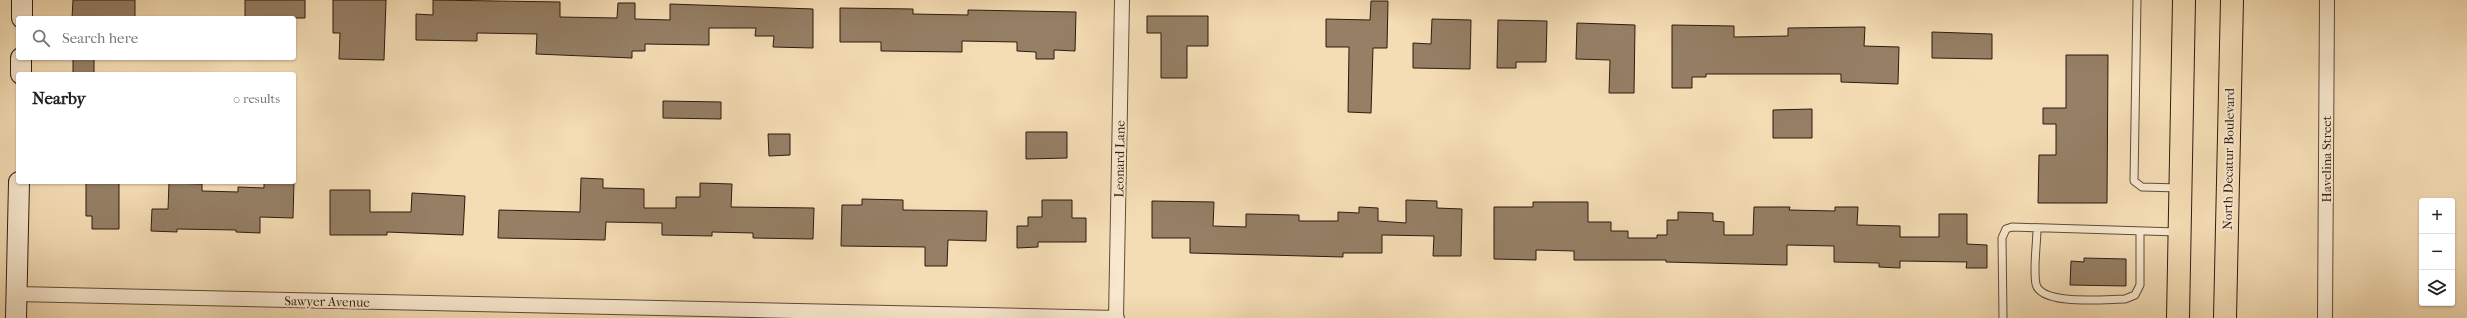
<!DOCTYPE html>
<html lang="en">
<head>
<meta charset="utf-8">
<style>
  body { margin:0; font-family:"IM FELL French Canon",serif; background:#f6f6f6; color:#222 }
  .controls { position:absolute; right:12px; bottom:12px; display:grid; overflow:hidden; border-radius:4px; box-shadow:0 1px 3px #0004 }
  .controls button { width:36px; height:36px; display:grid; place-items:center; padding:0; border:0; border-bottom:1px solid #e0e0e0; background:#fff; color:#222; font:20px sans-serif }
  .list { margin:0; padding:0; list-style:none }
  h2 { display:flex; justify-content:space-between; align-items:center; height:52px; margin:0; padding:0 16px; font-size:17px }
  h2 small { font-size:13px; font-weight:400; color:#767676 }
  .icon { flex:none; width:22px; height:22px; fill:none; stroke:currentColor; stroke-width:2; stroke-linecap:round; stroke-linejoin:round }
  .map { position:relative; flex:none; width:2467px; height:318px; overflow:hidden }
  .search { position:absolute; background:#fff; box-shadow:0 1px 3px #0004; left:16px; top:16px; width:280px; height:44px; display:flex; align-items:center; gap:10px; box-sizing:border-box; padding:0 14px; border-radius:4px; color:#767676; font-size:15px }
  .panel { position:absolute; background:#fff; box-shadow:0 1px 3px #0004; left:16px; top:72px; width:280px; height:112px; border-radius:4px }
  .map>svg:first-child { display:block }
</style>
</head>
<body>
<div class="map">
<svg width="2467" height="318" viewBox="0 0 2467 318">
  <rect width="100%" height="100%" fill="#f4dcb4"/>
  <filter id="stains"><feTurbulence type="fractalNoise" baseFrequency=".005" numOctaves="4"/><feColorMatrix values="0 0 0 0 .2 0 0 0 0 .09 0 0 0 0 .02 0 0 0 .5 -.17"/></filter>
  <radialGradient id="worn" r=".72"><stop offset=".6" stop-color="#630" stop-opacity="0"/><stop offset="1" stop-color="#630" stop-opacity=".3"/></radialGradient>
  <!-- building -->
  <path fill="#957f65" stroke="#2e1b0f" d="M73,0H135V18H72Z
    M245,0H305V18H245Z
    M333,0H386L384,60L339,59L340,33H333Z
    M433,0L560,2V17L617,18L618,3H635V19L670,20V4L813,9V48L773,47L774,36H755L756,28H709V45L645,44V51H632V58L536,54L537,34L477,33V41L416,40V14L433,15Z
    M1371,1H1388L1387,48H1373L1371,113L1348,112L1349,47H1326V19L1370,20Z
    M840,8L913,9V14L968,15V10L1076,12L1075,51L1054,50V59H1036V52L1017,51V42L962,41V52L881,51V42H840Z
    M1147,16H1208V46H1187V78H1161V33H1147Z
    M1432,19L1471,20L1470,69L1413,68V43L1431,44Z
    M1498,20L1547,21L1546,62H1516V68H1497Z
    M1577,23L1635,25L1634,93H1609L1610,60L1576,59Z
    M1672,25L1734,26V37L1788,36V28L1865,27L1864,46L1899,47L1898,84L1841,82V74H1706V77H1692V88H1672Z
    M1932,32L1992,34V59L1932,58Z
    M2066,55H2108L2107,203H2038L2039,155H2056V124H2043V108H2066Z
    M73,58H94V74H73Z
    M663,101L721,102V119L663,118Z
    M1812,109V138H1773V110Z
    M1026,132H1067V158L1026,159Z
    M768,134H790V155L769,156Z
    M581,178L603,179V188L644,189V208H676V197H700V183L732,184L731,207L814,208L813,239L753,238V233L712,232V236L662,235V223L606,222L605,240L498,238L499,210L580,212Z
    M86,182H119V229H92V216H86Z
    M264,182H294L293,218L260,217V233L236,232V230L177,229V232L151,231L152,209H168L169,183L202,184V191L238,192V187L264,188Z
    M330,190H370V212H411L412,193L465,196L463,235L387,232V235H330Z
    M862,199L903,200V210L987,211L986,241L948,240L947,266H925V247L841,246L842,205H862Z
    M1042,200H1072V218H1086V242H1038V247L1017,248V226H1028V217H1042Z
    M1406,200L1437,201V208L1462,209L1461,256H1433L1434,236L1382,235V253H1343V257L1190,253V238H1152V201L1214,202L1213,226L1246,227V214L1299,215V221H1338V212L1359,213V207L1378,208V221L1406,223Z
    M1533,202H1588V222H1611V231H1628V238H1657V235H1667V220H1678V212L1713,213V221L1724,222V235H1753L1754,207H1790L1789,210L1835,211V207H1858L1857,225L1900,226V237H1939V214H1967V244L1987,245V268H1966L1967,262L1900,261V268L1879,267V263L1834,262V246L1787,245V265L1666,262V260H1574V251L1536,250V260L1494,259V207H1533Z
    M2084,258L2126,259V286L2070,285L2071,261L2084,262Z"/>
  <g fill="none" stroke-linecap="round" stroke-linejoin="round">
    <defs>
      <path id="lane" d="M2137,0L2134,181L2142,187L2179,188
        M2037,228C2037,244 2033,269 2036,284C2041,306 2106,299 2125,299L2135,295L2140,285V231
        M2003,318L2002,238L2006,229L2012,227L2177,232"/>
      <path id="street" d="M16,294L1117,318
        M1116,318L1122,0
        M2325,318L2327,0"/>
      <path id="secondary" d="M22,18V0
        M21,74V58
        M16,318L19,182"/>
      <path id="primary" d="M2178,318L2184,0
        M2225,318L2232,0"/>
    </defs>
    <!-- lane casing -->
    <use href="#lane" stroke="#604b38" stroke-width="9"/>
    <!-- street casing -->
    <use href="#street" stroke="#604b38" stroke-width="16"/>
    <!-- secondary casing -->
    <use href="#secondary" stroke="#2e1b0f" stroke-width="22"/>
    <!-- primary casing -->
    <use href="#primary" stroke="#2e1b0f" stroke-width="24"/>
    <!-- lane -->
    <use href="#lane" stroke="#f8e8ce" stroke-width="7"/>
    <!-- street -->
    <use href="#street" stroke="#f8e8ce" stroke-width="14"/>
    <!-- secondary -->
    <use href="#secondary" stroke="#f8e8ce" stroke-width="20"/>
    <!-- primary -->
    <use href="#primary" stroke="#f4dcb4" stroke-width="22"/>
  </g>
  <g text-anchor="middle" stroke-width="4" stroke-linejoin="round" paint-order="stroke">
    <!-- street labels -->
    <g font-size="13" fill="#2e1b0f" stroke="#f8e8ce">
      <text transform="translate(1119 159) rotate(-89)" y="5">Leonard Lane</text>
      <text transform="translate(2228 159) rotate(-89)" y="5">North Decatur Boulevard</text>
      <text transform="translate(2326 159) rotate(-90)" y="5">Havelina Street</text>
      <text transform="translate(327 301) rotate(1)" y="5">Sawyer Avenue</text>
    </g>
  </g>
  <rect width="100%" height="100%" filter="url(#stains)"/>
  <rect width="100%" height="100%" fill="url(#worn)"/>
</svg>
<div class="controls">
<button>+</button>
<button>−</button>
<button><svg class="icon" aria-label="layers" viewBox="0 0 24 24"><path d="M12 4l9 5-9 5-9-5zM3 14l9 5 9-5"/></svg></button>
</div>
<div class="search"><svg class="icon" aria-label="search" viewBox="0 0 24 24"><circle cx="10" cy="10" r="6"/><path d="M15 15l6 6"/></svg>Search here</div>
<section class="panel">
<h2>Nearby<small>0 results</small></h2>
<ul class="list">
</ul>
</section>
</div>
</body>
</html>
